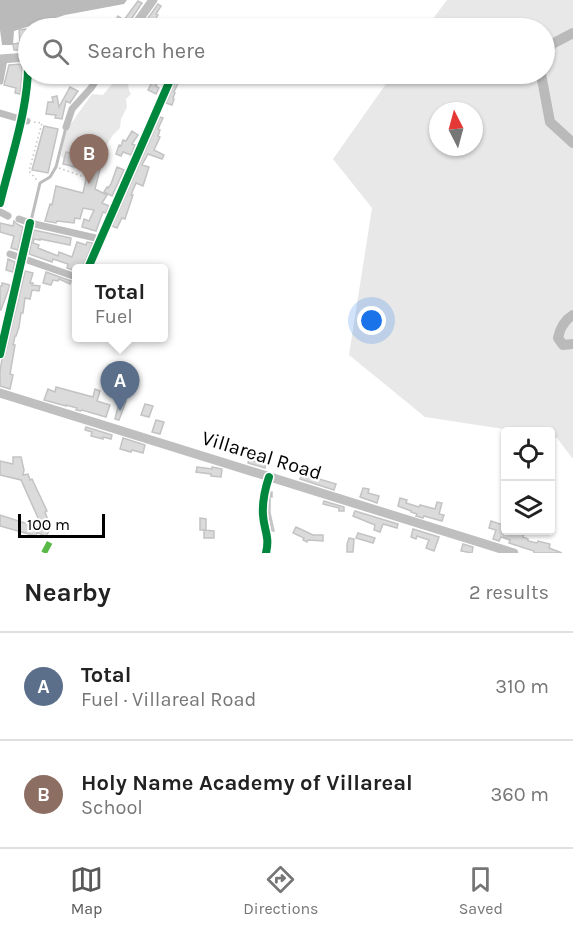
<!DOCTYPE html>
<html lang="en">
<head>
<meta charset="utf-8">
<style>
  body { margin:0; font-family:Karla,sans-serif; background:#f6f6f6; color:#222 }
  .controls { position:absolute; right:18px; bottom:18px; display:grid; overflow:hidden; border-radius:6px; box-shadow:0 2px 4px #0004 }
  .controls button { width:54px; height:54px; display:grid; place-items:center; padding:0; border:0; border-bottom:2px solid #e0e0e0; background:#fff; color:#222; font:30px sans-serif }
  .compass { position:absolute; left:429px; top:102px; width:54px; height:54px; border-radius:50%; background:#fff; box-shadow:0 2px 4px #0004; rotate:354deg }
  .scale { position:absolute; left:18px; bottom:15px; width:87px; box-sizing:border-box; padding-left:6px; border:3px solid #000; border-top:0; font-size:16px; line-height:21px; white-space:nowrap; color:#000; -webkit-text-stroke:4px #fff; paint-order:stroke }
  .you { position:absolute; left:372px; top:321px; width:21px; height:21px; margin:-15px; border:4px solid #fff; border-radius:50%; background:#1a73e8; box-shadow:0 0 0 9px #1a73e833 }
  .badge { display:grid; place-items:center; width:39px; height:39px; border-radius:50%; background:#595959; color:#fff; font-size:20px; font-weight:700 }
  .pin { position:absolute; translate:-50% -50px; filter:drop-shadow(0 2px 3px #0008) }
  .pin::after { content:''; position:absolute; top:32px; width:21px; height:18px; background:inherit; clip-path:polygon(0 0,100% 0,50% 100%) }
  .popup { position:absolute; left:72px; top:264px; width:96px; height:78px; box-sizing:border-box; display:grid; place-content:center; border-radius:6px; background:#fff; filter:drop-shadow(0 2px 4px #0005); font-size:20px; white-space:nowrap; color:#767676 }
  .popup b { font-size:22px; color:#222 }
  .popup::after { content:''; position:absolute; left:50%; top:100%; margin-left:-12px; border:12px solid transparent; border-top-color:#fff }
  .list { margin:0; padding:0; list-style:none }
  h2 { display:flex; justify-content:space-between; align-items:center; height:78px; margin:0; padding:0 24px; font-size:26px }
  h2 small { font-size:20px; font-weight:400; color:#767676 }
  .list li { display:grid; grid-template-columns:39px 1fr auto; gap:18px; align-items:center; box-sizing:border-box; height:108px; padding:0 24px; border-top:2px solid #e0e0e0 }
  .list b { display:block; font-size:22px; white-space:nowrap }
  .list p { margin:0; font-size:20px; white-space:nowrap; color:#767676 }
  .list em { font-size:20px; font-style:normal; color:#767676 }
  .icon { flex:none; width:33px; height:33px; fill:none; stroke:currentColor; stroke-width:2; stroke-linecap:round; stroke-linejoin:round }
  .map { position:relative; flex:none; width:573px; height:553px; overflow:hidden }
  .search { position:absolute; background:#fff; box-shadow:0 2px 4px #0004; left:18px; right:18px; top:18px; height:66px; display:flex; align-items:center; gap:15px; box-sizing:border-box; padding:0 21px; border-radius:33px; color:#767676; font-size:22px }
  .sheet { height:294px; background:#fff }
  nav { display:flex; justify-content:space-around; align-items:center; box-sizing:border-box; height:84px; border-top:2px solid #e0e0e0; background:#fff; font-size:16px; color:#767676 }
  nav a { display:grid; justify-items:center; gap:3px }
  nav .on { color:#595959 }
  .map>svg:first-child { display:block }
</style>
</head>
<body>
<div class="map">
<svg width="573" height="553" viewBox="0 0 573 553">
  <rect width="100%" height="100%" fill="#fff"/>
  <!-- green -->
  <path fill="#e8e8e8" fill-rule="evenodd" d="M447,0H573V459L557,438L551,437L550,431H516L425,417L349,355L372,208L333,159L393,74H544V28H426ZM438,111H474V147H438Z
    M120,74H130C128,81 127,88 131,94L126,99L127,107L121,119L120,128L113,135L105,147L91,154L74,169L69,166L61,156L65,132L92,94L103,95Z"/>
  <!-- water -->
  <path fill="#bababa" d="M0,0H127L124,4L65,15L14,31L13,45H2L0,30Z"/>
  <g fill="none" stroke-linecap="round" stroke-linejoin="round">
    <!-- river -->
    <path stroke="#bababa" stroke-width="10" d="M544,62L552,44L573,33
      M541,74L550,122L573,143
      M573,315C565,320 560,328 558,338L563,345L573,344"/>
  </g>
  <!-- building -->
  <path fill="#dbdbdb" stroke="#c3c3c3" stroke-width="1.5" d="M138,1L142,3L128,24L126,28H110L118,16L124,20Z
    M158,4L161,6L156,14L158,15L150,28H141Z
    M26,29L27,41H28V50H14L13,44L20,43L19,30Z
    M22,64V75L20,94L15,93L16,88L4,85L9,65Z
    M128,74H157L159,78L156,86L159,88L156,94L148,90L152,82L150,81L151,79L142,75L140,79Z
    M176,75L181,77L174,92L175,93L173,98L174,99L172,105L166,103L176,80Z
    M70,87L78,91L70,103L66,101L62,119L55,118L56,115L46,114L48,102H53L52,97L57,96L59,107Z
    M160,117L163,118L158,129L160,130L158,136L160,137L154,150L164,155L162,159L148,154L142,165L149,167L143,186L136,183L131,195H133L125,219L122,218L117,228L112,226Z
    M44,126L58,129L48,173L32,170Z
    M132,131L138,135L132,144L135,145L131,155L123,152L121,156L116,154L119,145L121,146L123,140L126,141Z
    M66,152L102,161L95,189L107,195L102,203L109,206L106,213L103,212L96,231L82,227L84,219L89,221L94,210L83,208L80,219L75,218L74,223L57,221L56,223L45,221L50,204L52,205L56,186L83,193L88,170L63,164Z
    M117,167L124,170L112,196L104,192L107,187L108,188L111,184Z
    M14,221L17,224L23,227L18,250L11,248L14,236L0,232V223L13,226Z
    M34,230L71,238L70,245L40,239V240L34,239L33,243L39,245L38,248L58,256L59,252L72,257L77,242L86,245L87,242L93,243L82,268H76V271L67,268L68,264L53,259L52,262L29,254Z
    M8,259L15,262L13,272L6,270Z
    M25,271L33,273L30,283H33L32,285L40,286L39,291L32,290L30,299L25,298L23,313H21L19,327L16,336H15L13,345H15L10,374L13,375L10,389L0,386V371L2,359L5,355Z
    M46,272L71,281L70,284L59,279L58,281L53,280L51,285L43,283Z
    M2,283L10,285L1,310H0V286H2Z
    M56,387L93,397L95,389L100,391L97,401L110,405L106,417L82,410L81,411L76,410L77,408L66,405V406L44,400L48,389L55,392Z
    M120,399L126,401L119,420L115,419Z
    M145,404L153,406L149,417L141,415Z
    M156,420L164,422L160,434L152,432Z
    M86,427L112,435L111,439L103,437V439L91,436L92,432L85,430Z
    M123,438L145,445L143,453L132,450L131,452L120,449Z
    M13,457H21L24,470L23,475L28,474L30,480L32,479L47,511L45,512L49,523L43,525L50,529L46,537L37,532L36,536L0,526V515L43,529L21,480L0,475V461L13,464Z
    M249,458L255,459L254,461L266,462L265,468L248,463Z
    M197,467L212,469V467L222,469L221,477L211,476V474L196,472Z
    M302,474L336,484L334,490L300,479Z
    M363,488L369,489L368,493L379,496L377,503L360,497Z
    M271,492H272V497H270V513L274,531H272L268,510Z
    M400,498L407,500L406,503L419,507L420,505L435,509L437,502L442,503L439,514L444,515L442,521L424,516L423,518L416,516L417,514L411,512V511L398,506Z
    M324,501L344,507V511H339V508L323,504Z
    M355,511L398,524L397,528L383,524L380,532L374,530L375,525L353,516Z
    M200,518L206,519V530H200Z
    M491,521L506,526V531H525L523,537L528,539V541L537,543L538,541L550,544L549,548L562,553H534V551L509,543L510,540L501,537L499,541L493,539L496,530L489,528Z
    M296,527L313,535H323V541L308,540L307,542L303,540L304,538L293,533Z
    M413,529L439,537L434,551L426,548L429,540L417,536L416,539L411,537Z
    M204,530L214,531V538H204Z
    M358,533L375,538L373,543L356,538Z
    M349,538L354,539L353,552H347V544Z
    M463,544L473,547L472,553L461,551Z"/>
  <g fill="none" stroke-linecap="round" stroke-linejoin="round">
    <!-- path -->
    <path stroke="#c2c2c2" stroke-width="1.5" stroke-dasharray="1.5 3" stroke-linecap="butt" d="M34,122L42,123L29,171L37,180
      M59,168L84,177"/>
    <!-- lane -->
    <path stroke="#bdbdbd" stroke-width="3" d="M31,221L40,183L50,177L56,167L66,127"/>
    <!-- street -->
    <path stroke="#bdbdbd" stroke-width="7" d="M0,81L4,59
      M0,113L27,121
      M66,127L72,109L91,88L100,74
      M0,203C11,157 30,105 28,57
      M0,212L8,216
      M19,219L30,223L100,239
      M10,254L76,277
      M88,268L171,78L163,74
      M0,354L30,223
      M266,553C270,536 264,531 263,515C262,501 265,489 269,477"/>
    <!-- secondary -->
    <path stroke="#bfbfbf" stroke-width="9" d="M133,28L153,0
      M0,59L28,57
      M0,393L514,553"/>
    <!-- quiet -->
    <path stroke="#58b947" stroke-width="6" stroke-dasharray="12 6" stroke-linecap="butt" d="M44,553L52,538"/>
    <defs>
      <path id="cycleway" d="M0,203C11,157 30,105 28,57
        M88,268L171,78L163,74
        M0,354L30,223
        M266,553C270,536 264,531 263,515C262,501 265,489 269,477"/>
    </defs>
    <!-- cycleway casing -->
    <use href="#cycleway" stroke="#fff" stroke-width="11"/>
    <!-- cycleway -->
    <use href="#cycleway" stroke="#00873e" stroke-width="8"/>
  </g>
  <g text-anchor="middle" stroke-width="4.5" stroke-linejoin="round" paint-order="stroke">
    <!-- street labels -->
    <g font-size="20" fill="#000" stroke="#fff">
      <text transform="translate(262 455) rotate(17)" y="7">Villareal Road</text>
    </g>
  </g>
</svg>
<div class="controls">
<button><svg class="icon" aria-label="locate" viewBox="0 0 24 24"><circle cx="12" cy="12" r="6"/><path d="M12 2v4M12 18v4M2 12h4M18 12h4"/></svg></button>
<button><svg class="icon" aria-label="layers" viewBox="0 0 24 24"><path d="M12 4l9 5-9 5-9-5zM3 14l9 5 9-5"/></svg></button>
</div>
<svg class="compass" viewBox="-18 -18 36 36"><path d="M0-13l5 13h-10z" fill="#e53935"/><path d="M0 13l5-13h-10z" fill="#767676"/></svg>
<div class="scale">100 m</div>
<div class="you"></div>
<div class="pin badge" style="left:120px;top:411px;background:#5c6f8a">A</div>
<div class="popup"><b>Total</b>Fuel</div>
<div class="pin badge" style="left:89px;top:184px;background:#8d6e63">B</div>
<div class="search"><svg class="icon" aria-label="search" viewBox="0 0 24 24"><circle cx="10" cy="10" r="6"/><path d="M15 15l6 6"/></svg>Search here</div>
</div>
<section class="sheet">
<h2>Nearby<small>2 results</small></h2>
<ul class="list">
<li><span class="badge" style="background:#5c6f8a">A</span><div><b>Total</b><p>Fuel · Villareal Road</p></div><em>310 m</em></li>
<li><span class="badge" style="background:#8d6e63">B</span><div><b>Holy Name Academy of Villareal</b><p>School</p></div><em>360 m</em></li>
</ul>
</section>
<nav>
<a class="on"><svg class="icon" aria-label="map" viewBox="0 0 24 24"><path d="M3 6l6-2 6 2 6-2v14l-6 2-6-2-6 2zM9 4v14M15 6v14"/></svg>Map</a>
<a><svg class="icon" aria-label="directions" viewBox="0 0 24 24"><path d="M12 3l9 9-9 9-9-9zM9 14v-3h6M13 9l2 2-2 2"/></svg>Directions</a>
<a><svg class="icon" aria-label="saved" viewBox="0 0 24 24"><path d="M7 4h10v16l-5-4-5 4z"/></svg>Saved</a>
</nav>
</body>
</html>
